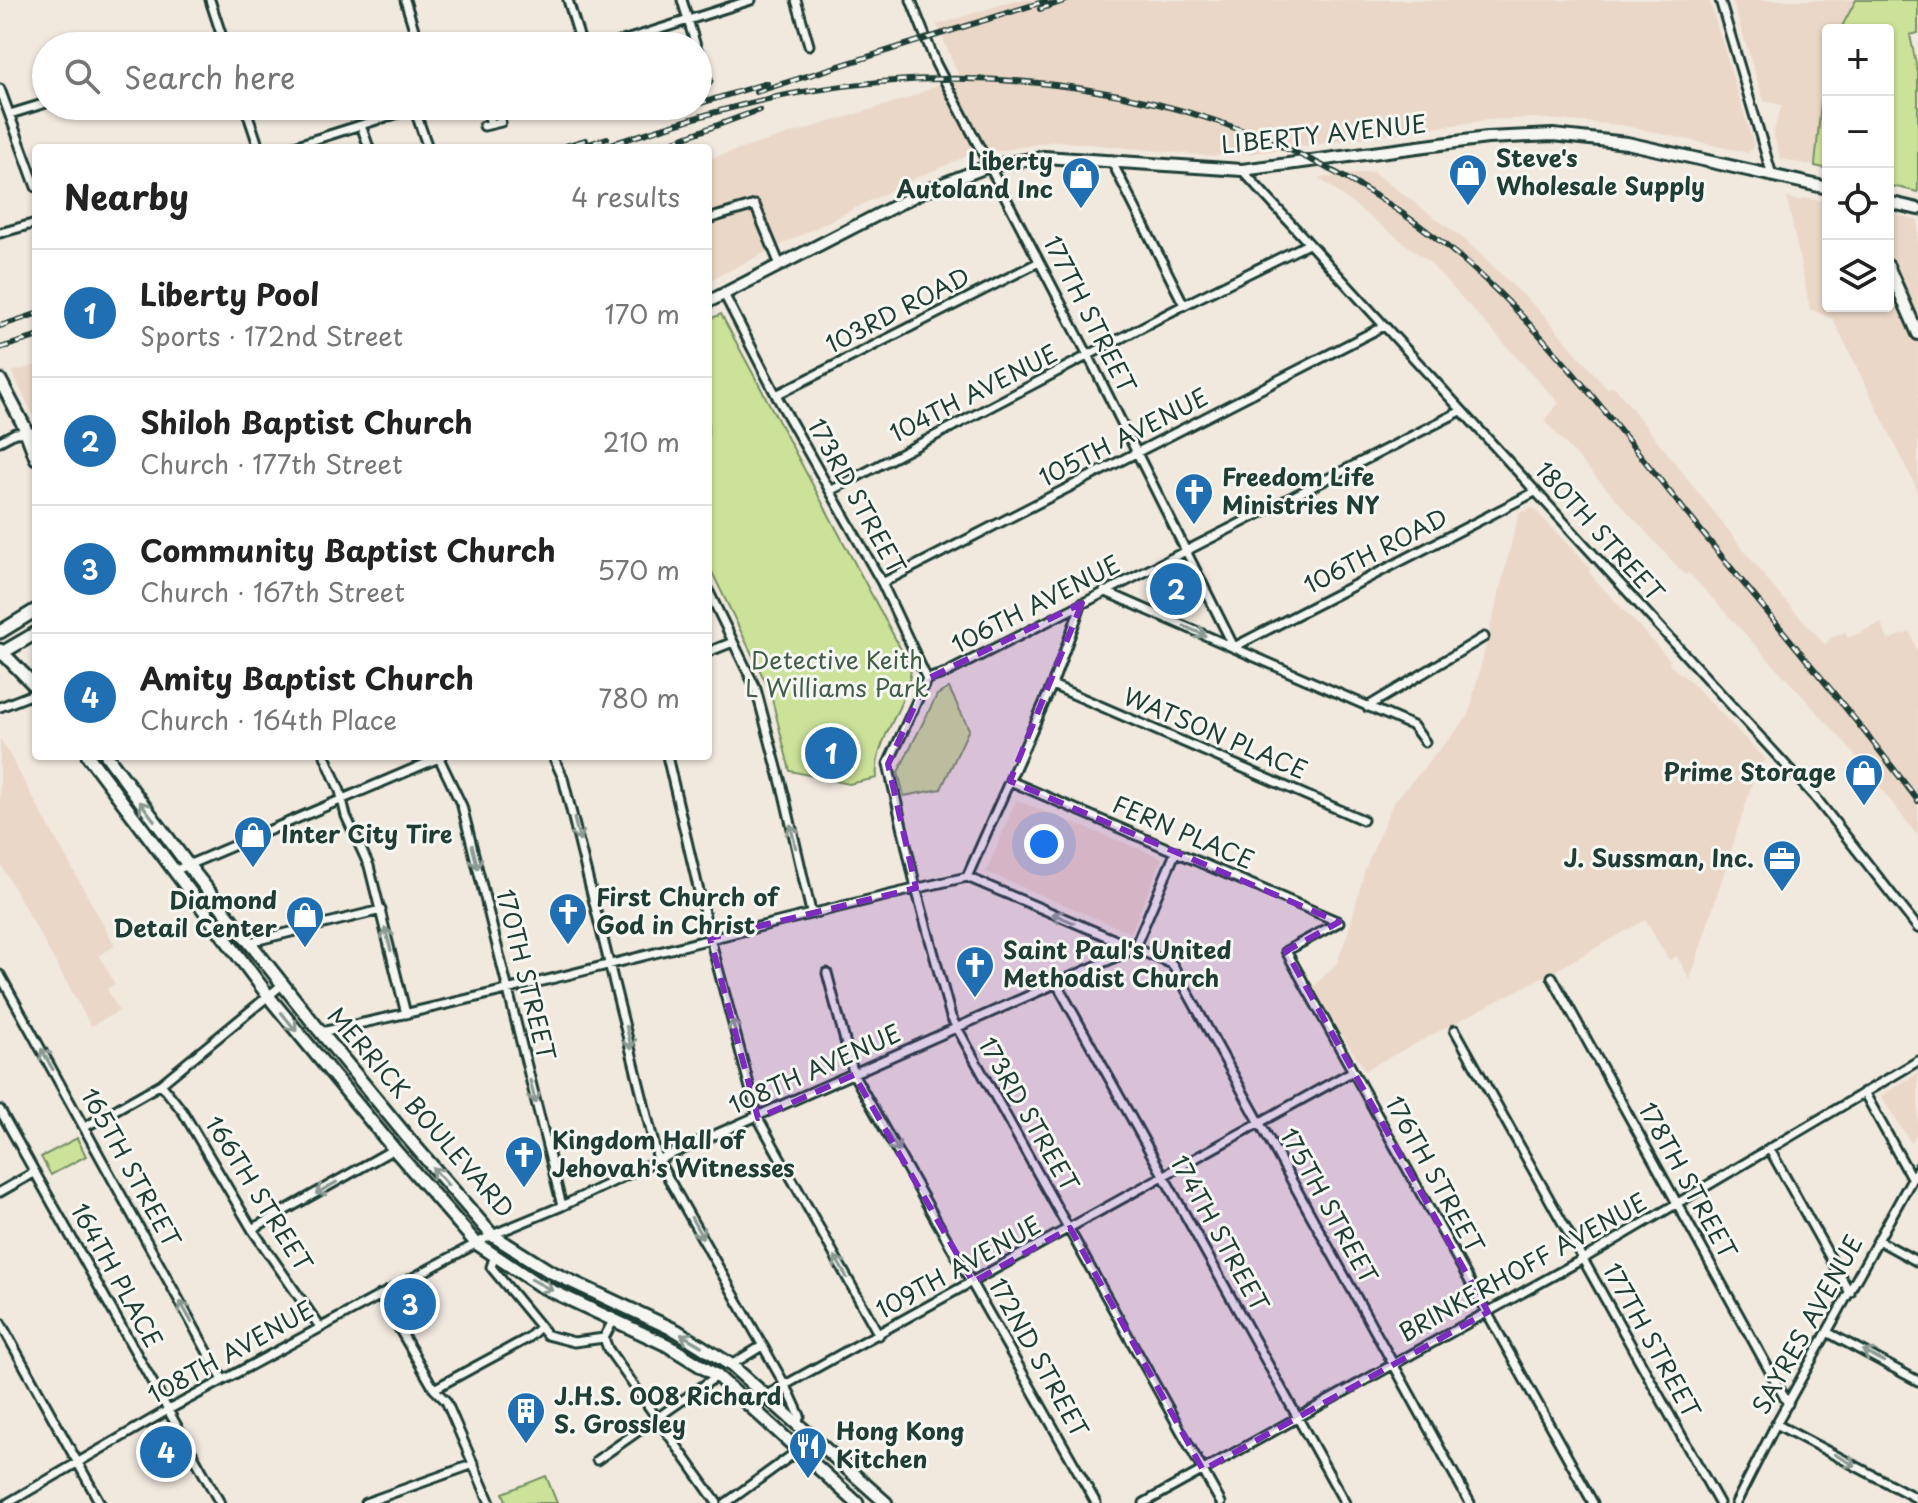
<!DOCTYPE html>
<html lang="en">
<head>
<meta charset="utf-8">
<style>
  body { margin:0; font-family:"Playpen Sans",sans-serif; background:#f2f2f2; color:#222 }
  .controls { position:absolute; right:24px; top:24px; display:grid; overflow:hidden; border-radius:8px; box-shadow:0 2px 6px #0004 }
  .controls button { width:72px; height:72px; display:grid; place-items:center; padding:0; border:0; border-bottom:2px solid #e0e0e0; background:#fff; color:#222; font:40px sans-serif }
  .you { position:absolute; left:1044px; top:844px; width:28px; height:28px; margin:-20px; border:6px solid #fff; border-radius:50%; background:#1a73e8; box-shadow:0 0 0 12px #1a73e833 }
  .badge { display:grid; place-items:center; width:52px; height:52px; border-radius:50%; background:#1f6fb2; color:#fff; font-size:26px; font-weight:700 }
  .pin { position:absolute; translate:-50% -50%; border:4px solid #fff; box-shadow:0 2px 8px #0006 }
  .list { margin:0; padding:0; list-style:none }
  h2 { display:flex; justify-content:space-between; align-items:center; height:104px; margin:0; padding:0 32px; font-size:34px }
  h2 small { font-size:26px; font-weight:400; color:#767676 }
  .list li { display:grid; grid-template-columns:52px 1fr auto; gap:24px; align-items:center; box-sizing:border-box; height:128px; padding:0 32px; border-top:2px solid #e0e0e0 }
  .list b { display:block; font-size:30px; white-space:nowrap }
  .list p { margin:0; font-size:26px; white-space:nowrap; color:#767676 }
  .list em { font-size:26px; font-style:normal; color:#767676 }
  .icon { flex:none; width:44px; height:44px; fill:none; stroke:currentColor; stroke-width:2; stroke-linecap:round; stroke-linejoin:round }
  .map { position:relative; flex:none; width:1918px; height:1503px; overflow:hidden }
  .search { position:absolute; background:#fff; box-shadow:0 2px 6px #0004; left:32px; top:32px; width:680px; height:88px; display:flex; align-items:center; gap:20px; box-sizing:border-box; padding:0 28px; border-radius:44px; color:#767676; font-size:30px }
  .panel { position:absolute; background:#fff; box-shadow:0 2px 6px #0004; left:32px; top:144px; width:680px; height:616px; border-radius:8px }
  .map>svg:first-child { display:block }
</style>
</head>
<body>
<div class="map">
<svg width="1918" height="1503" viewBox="0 0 1918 1503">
  <rect width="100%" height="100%" fill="#f1e8de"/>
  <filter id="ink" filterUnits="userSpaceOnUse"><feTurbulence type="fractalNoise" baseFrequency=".0125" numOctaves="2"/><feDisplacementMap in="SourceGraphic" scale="16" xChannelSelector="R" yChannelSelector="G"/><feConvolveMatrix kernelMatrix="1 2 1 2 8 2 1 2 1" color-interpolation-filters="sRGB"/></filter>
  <g filter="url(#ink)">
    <!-- built -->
    <path fill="#ebd7c7" d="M1015,0H1709L1754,146L1748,153L1622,125L1534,118L1488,120L1255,153L1211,156L1056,141L967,156L918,177L708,281V159L906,99L959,76L937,25Z
      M1732,0H1856L1840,30H1828V66L1821,102L1815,166L1781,159L1773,134L1782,105L1764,101Z
      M1373,172L1465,240L1543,314L1606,388L1614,386L1778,593L1825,644L1831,638L1845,632L1848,638L1881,623L1888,640L1910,632L1918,654V836L1842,739L1689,573L1685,575L1544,420L1559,403L1428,261L1319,178Z
      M1787,198L1802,201L1803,198L1828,202V306H1888V212L1918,220V491L1833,319L1810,309Z
      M36,365V421L12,372Z
      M1533,508L1590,568L1589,573L1670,660L1669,665L1690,681L1766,760L1758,765L1690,980L1677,956L1669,960L1645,920L1560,968L1365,1070L1311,989L1337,963L1350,927L1365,869L1393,803L1468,717L1519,513Z
      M0,738L115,946L99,955L115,984L107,989L119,1011L91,1026L0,863Z
      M1016,800L1162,858L1131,933L986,872Z
      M1918,1073V1132L1911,1143L1881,1096Z"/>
    <!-- green -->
    <path fill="#cce298" stroke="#769066" stroke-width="2" d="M1856,0H1918V33L1910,35L1918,73V192L1888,185V30H1840Z
      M1828,66V169L1815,166L1821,102Z
      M721,314L911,668C908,707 873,740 877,778L849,784L790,771L770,691L708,564V320Z
      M949,688L969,729L941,789L904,796L898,772L937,695Z
      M77,1138L86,1156L51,1175L41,1157Z
      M546,1476L557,1503H507L503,1493Z"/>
    <!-- water -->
    <path fill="#96daf8" stroke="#669baa" stroke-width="2" d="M843,737L849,762L820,769L813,745Z"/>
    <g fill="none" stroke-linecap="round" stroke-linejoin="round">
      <defs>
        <path id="street" d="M210,0L225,46
          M405,0L419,46
          M568,0L582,46
          M682,0L696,46
          M796,0L809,45
          M911,0L936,64L1089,357L1234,647
          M1720,0L1772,175
          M607,46L751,0
          M698,51L707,80
          M0,89L36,187
          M245,106L259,148
          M486,106L491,124
          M414,108L427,145
          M10,114L46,103
          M361,125L369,148
          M484,126L501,122
          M288,148L421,106
          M1111,160L1184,305
          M1242,170L1815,797L1918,928
          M708,219L755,205L780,265
          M0,233L36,223
          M724,294L776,395L882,583L927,679L888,764L916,888L951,1017L1221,1503
          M776,395L1039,262
          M0,441L15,433L36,432
          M830,491L1184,305L1308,244
          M882,583L1384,326
          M708,590L756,689L784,794L811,912
          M1104,591L1413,726L1425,742
          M1234,647L1535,492
          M708,652L733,642
          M927,679L946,673L1461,411
          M1052,685L1363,820
          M0,707L36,693
          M1367,707L1484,637
          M325,756L340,791L346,816L369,866L406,1014
          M553,756L563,778L658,1160L790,1394L800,1416L797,1422
          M667,756L710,938L758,1118L879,1335
          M439,758L462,806L562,1206
          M1010,781L1339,922
          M174,871L441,757
          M967,877L1172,964L1470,1503
          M967,877L1052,685L1082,603
          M1339,922L1286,951L1593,1503
          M250,942L381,910
          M1134,949L1176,851
          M827,973L854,1075L1096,1503
          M0,975L223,1380
          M1552,977L1788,1404
          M1057,984L1345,1503
          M1455,1030L1719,1503
          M321,1032C538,987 751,925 967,877
          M161,1084L183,1112L252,1229L320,1327
          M1864,1092L1912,1179
          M0,1110L220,1503
          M85,1127L161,1084L283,984
          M1769,1148L1850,1293
          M0,1192L35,1172
          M252,1229L394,1149
          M1878,1240L1918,1262
          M495,1255L491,1267L547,1335L574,1342L604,1338
          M380,1295L434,1389L446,1401L490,1503
          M614,1319L604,1338L608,1349L717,1503
          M0,1322L100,1503
          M1827,1332L1918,1381
          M731,1365L762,1346
          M434,1389L528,1338L539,1328
          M756,1410L767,1395L1353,1071
          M1776,1424L1918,1499
          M597,1460L717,1376
          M8,1503L168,1410L492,1235L562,1206L658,1160L1134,949
          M365,1503L474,1464
          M726,1503L792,1455L813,1436
          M1144,1503L1583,1259L1918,1061
          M1736,1503L1776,1424L1918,1168"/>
        <path id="secondary" d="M1888,202L1918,209
          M1888,266L1918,334
          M708,302L922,192L989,166L1044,157L1242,170L1487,138L1553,135L1627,143L1828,188"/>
        <path id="primary" d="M0,380L24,426L36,458
          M0,632L36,610
          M0,650L36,687
          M0,654L36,633
          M88,756L273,1002L394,1149L476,1243L539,1285L667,1345L717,1376L857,1503
          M107,756L188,865L315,1025L408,1138L492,1235L549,1271L677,1331L731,1365L886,1503"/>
      </defs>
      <!-- street casing -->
      <use href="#street" stroke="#1f3d34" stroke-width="13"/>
      <!-- secondary casing -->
      <use href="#secondary" stroke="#1f3d34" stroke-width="16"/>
      <!-- primary casing -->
      <use href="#primary" stroke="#1f3d34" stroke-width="17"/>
      <!-- street -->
      <use href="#street" stroke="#f6f6f2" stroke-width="7"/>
      <!-- secondary -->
      <use href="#secondary" stroke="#f6f6f2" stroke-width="10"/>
      <!-- primary -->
      <use href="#primary" stroke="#f6f6f2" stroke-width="11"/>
      <defs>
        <path id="rail" d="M1040,9L1067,0
          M756,92L1049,0
          M698,104L767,83
          M559,148L586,140
          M577,148L607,138
          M599,148C666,127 733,104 803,92C1039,51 1285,106 1468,264C1551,337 1623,435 1693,521C1768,615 1847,705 1918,801
          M655,148L759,110
          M0,326L36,314
          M0,348L36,337"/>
      </defs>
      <!-- rail casing -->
      <use href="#rail" stroke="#1f3d34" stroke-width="6"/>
      <!-- rail -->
      <use href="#rail" stroke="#f6f6f2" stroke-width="3" stroke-dasharray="9" stroke-linecap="butt"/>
    </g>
    <!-- one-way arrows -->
    <defs><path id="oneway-shaft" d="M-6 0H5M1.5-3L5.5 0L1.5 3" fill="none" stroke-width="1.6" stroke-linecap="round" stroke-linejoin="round" transform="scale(2)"/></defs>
    <g stroke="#8a9a93">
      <use href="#oneway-shaft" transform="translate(1195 631) rotate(24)"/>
      <use href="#oneway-shaft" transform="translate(147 811) rotate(-127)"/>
      <use href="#oneway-shaft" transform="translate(577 830) rotate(76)"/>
      <use href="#oneway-shaft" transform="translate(793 836) rotate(-103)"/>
      <use href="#oneway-shaft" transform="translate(475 857) rotate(76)"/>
      <use href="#oneway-shaft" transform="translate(1063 918) rotate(-156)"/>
      <use href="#oneway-shaft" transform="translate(388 939) rotate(-104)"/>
      <use href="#oneway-shaft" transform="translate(289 1022) rotate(51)"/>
      <use href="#oneway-shaft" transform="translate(735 1031) rotate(-105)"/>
      <use href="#oneway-shaft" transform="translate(629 1038) rotate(77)"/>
      <use href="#oneway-shaft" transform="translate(47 1059) rotate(-119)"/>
      <use href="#oneway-shaft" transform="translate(533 1092) rotate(76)"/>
      <use href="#oneway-shaft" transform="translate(893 1142) rotate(60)"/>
      <use href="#oneway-shaft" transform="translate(440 1176) rotate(-131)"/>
      <use href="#oneway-shaft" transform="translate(326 1188) rotate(151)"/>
      <use href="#oneway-shaft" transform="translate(697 1228) rotate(61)"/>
      <use href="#oneway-shaft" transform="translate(841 1267) rotate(-119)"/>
      <use href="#oneway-shaft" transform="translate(542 1285) rotate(28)"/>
      <use href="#oneway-shaft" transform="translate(186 1312) rotate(-119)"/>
      <use href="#oneway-shaft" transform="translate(691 1340) rotate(-150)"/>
      <use href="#oneway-shaft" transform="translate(1873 1356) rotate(-152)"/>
      <use href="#oneway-shaft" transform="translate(1845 1460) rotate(28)"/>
    </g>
  </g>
  <!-- marked area -->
  <path fill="#7b2cbf" fill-opacity="0.2" stroke="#7b2cbf" stroke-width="6" stroke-dasharray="16 10" stroke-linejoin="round" d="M1082,603L1010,781L1339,922L1286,951L1488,1312L1203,1470L1070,1228L973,1282L854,1075L758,1118L710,938L916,888L888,764L927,679Z"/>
  <!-- icons -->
  <defs>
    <symbol id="shop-pin" viewBox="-11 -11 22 30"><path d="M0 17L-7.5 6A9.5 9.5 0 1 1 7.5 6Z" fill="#1f6fb2" stroke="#f6f6f2"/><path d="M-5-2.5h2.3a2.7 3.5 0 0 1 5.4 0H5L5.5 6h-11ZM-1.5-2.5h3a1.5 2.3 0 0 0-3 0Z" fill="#fff"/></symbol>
    <symbol id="church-pin" viewBox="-11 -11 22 30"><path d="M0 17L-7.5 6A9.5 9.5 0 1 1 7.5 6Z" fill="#1f6fb2" stroke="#f6f6f2"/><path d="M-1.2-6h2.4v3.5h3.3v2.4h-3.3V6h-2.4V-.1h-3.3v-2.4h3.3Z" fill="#fff"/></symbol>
    <symbol id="office-pin" viewBox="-11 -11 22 30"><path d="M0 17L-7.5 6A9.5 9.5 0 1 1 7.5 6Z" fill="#1f6fb2" stroke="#f6f6f2"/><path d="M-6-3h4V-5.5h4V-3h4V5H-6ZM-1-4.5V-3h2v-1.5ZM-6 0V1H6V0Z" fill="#fff"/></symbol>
    <symbol id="building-pin" viewBox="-11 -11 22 30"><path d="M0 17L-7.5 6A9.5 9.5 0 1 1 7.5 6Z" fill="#1f6fb2" stroke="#f6f6f2"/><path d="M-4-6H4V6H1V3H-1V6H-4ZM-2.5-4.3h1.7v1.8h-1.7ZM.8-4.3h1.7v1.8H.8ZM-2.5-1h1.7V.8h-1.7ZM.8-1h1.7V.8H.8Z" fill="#fff"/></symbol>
    <symbol id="restaurant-pin" viewBox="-11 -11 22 30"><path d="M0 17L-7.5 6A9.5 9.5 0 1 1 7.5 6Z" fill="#1f6fb2" stroke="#f6f6f2"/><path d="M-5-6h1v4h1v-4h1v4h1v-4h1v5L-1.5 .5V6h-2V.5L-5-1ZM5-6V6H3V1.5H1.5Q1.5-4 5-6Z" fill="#fff"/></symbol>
  </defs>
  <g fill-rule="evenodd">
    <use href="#shop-pin" x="1446" y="151" width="44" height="60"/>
    <use href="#shop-pin" x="1059" y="154" width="44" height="60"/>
    <use href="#church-pin" x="1172" y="470" width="44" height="60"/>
    <use href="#shop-pin" x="1842" y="751" width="44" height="60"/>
    <use href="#shop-pin" x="231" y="813" width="44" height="60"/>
    <use href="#office-pin" x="1760" y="837" width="44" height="60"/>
    <use href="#church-pin" x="546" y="890" width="44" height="60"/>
    <use href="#shop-pin" x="283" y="893" width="44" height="60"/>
    <use href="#church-pin" x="953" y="943" width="44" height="60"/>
    <use href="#church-pin" x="502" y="1133" width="44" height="60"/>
    <use href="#building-pin" x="504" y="1389" width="44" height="60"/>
    <use href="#restaurant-pin" x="786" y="1424" width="44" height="60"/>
  </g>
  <g text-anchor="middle" stroke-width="6" stroke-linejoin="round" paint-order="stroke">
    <!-- street labels -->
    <g font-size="24" fill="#1f3d34" stroke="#f6f6f2">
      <text transform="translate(1324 135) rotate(-6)" y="8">LIBERTY AVENUE</text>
      <text transform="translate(898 311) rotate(-27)" y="8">103RD ROAD</text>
      <text transform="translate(1089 315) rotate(63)" y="8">177TH STREET</text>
      <text transform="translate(974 394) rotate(-27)" y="8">104TH AVENUE</text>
      <text transform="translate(1124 438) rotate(-27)" y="8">105TH AVENUE</text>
      <text transform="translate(856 497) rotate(61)" y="8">173RD STREET</text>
      <text transform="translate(1599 532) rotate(48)" y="8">180TH STREET</text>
      <text transform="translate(1376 552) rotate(-27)" y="8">106TH ROAD</text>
      <text transform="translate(1036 605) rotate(-27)" y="8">106TH AVENUE</text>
      <text transform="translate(1215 734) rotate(23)" y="8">WATSON PLACE</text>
      <text transform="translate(1183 833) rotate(23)" y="8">FERN PLACE</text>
      <text transform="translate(525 975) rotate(76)" y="8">170TH STREET</text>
      <text transform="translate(815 1070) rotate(-24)" y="8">108TH AVENUE</text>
      <text transform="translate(420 1113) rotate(49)" y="8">MERRICK BOULEVARD</text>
      <text transform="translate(1028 1115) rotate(60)" y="8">173RD STREET</text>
      <text transform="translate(130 1168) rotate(61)" y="8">165TH STREET</text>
      <text transform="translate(1434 1175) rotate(61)" y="8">176TH STREET</text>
      <text transform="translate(1687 1181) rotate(61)" y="8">178TH STREET</text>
      <text transform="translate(258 1194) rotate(58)" y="8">166TH STREET</text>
      <text transform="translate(1328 1206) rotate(61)" y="8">175TH STREET</text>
      <text transform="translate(1219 1234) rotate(61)" y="8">174TH STREET</text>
      <text transform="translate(959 1268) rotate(-29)" y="8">109TH AVENUE</text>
      <text transform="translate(1523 1268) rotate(-29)" y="8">BRINKERHOFF AVENUE</text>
      <text transform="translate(116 1276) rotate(61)" y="8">164TH PLACE</text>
      <text transform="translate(1808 1325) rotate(-61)" y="8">SAYRES AVENUE</text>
      <text transform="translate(1651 1341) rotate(61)" y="8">177TH STREET</text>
      <text transform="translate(231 1353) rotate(-29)" y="8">108TH AVENUE</text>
      <text transform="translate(1038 1358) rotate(61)" y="8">172ND STREET</text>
    </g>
    <!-- poi labels -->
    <g font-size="24" font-weight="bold" fill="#1f3d34" stroke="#f6f6f2" text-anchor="start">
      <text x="1496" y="167">Steve's<tspan x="1496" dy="28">Wholesale Supply</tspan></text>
      <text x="1053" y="170" text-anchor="end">Liberty<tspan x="1053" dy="28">Autoland Inc</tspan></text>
      <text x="1222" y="486">Freedom Life<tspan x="1222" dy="28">Ministries NY</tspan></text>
      <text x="1836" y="781" text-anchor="end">Prime Storage</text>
      <text x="281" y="843">Inter City Tire</text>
      <text x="1754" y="867" text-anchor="end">J. Sussman, Inc.</text>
      <text x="596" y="906">First Church of<tspan x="596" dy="28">God in Christ</tspan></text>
      <text x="277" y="909" text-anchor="end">Diamond<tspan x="277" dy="28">Detail Center</tspan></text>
      <text x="1003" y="959">Saint Paul's United<tspan x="1003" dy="28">Methodist Church</tspan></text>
      <text x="552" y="1149">Kingdom Hall of<tspan x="552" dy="28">Jehovah's Witnesses</tspan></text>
      <text x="554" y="1405">J.H.S. 008 Richard<tspan x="554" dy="28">S. Grossley</tspan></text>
      <text x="836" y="1440">Hong Kong<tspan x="836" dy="28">Kitchen</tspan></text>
    </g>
    <!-- park labels -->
    <g font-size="24" fill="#425e48" stroke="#f6f6f2">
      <text x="837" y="669">Detective Keith<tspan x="837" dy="28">L Williams Park</tspan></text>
    </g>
  </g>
</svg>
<div class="controls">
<button>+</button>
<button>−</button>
<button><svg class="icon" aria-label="locate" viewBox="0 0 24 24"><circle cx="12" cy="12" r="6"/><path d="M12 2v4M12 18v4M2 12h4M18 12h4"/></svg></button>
<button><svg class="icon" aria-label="layers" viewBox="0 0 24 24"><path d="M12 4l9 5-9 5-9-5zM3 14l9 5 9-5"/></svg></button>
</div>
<div class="you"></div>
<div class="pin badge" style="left:831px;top:753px">1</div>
<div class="pin badge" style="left:1176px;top:589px">2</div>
<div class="pin badge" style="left:410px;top:1304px">3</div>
<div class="pin badge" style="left:166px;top:1452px">4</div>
<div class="search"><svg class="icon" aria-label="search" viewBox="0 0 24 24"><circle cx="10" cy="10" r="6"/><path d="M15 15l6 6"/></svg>Search here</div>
<section class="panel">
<h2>Nearby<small>4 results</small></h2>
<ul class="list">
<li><span class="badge">1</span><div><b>Liberty Pool</b><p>Sports · 172nd Street</p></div><em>170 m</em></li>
<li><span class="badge">2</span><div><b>Shiloh Baptist Church</b><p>Church · 177th Street</p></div><em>210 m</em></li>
<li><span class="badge">3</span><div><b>Community Baptist Church</b><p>Church · 167th Street</p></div><em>570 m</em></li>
<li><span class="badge">4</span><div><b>Amity Baptist Church</b><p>Church · 164th Place</p></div><em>780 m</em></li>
</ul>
</section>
</div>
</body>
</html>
